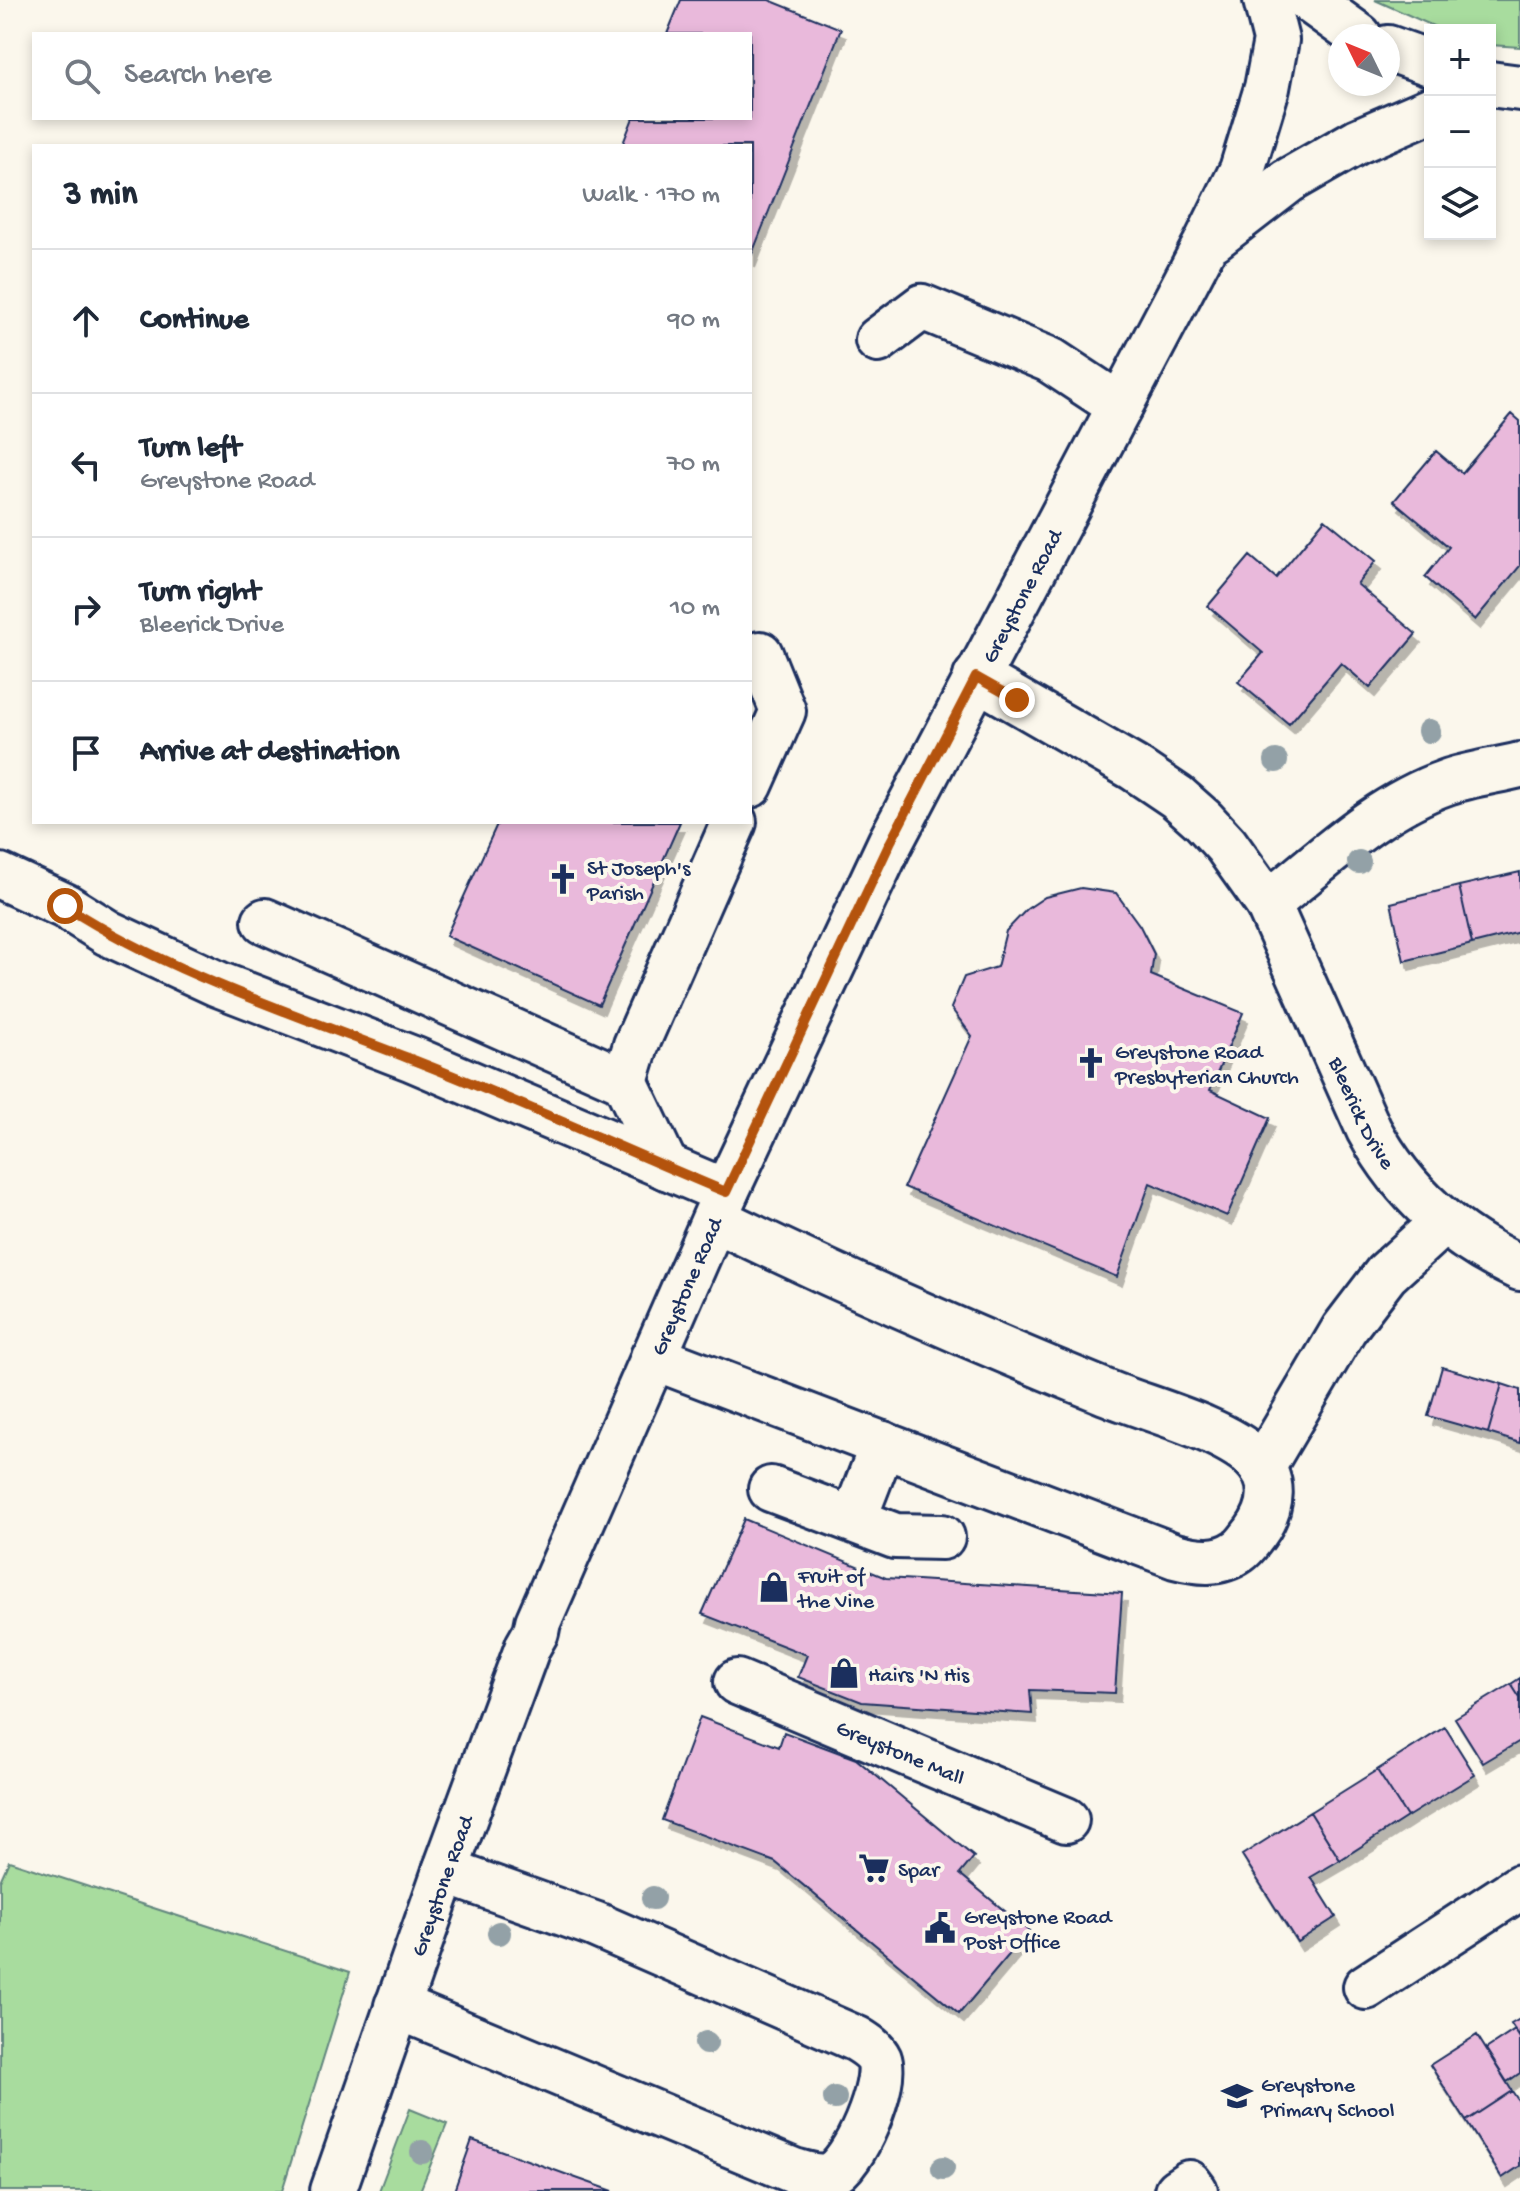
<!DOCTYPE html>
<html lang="en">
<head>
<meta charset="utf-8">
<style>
  body { margin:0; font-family:"Gochi Hand",sans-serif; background:#f6f6f7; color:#1f2937 }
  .controls { position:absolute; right:24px; top:24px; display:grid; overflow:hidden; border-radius:0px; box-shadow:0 4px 12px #0003 }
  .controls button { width:72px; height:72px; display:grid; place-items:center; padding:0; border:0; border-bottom:2px solid #e0e1e3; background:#fff; color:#1f2937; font:40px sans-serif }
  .compass { position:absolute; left:1328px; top:24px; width:72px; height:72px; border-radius:50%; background:#fff; box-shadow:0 4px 12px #0003; rotate:313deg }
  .stop { position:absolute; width:24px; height:24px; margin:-18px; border:6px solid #b45309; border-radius:50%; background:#fff }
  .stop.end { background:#b45309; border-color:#fff; box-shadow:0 2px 8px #0008 }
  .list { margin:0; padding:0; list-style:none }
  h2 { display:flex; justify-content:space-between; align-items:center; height:104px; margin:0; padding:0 32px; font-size:34px }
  h2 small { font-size:26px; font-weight:400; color:#747a83 }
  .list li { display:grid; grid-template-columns:52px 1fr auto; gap:24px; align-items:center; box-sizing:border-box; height:144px; padding:0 32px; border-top:2px solid #e0e1e3 }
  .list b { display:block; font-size:30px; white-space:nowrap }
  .list p { margin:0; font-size:26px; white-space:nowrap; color:#747a83 }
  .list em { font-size:26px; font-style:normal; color:#747a83 }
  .icon { flex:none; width:44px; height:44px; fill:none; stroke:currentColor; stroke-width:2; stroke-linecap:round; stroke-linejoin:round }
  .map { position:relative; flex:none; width:1520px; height:2191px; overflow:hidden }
  .search { position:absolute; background:#fff; box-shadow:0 4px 12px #0003; left:32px; top:32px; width:720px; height:88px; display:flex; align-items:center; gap:20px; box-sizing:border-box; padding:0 28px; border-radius:0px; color:#747a83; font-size:30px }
  .panel { position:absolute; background:#fff; box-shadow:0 4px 12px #0003; left:32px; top:144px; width:720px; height:680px; border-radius:0px }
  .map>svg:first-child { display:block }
</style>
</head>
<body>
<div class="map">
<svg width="1520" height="2191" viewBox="0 0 1520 2191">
  <defs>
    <filter id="shadow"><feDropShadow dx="5" dy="9" stdDeviation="0" flood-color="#0004"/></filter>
  </defs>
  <rect width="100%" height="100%" fill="#fbf7ec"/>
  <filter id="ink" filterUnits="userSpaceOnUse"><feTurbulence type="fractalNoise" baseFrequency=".0125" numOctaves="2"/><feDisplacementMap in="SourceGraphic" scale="16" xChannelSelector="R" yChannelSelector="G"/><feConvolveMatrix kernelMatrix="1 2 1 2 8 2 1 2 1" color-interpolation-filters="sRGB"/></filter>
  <g filter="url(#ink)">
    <!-- green -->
    <path fill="#a8dc9e" stroke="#62867e" stroke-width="2" d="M1375,0H1520V47L1490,45V30H1442Z
      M9,1861L350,1972L282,2191H0V1881Z
      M410,2109L447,2124L420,2191H379Z"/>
    <!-- building -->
    <path fill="#e9b9db" stroke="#1b2f5e" stroke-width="2" filter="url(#shadow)" d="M681,0H769L841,29L750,259V146H622L633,118H750V34H667Z
      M1512,414L1520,421V566L1475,620L1425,577L1449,547L1394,501L1436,451L1462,473Z
      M1325,519L1376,561L1357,584L1416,634L1370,688L1341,663L1289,724L1238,682L1263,653L1208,606L1250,556L1276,578Z
      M498,822H680L599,1005L446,936Z
      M1520,872V932L1472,944L1459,886Z
      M1459,886L1472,944L1404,961L1391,903Z
      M1081,888L1116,893L1140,926L1154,954L1151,975L1243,1013L1210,1090L1270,1118L1227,1216L1150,1183L1117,1277L904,1187L972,1036L951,1008L964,977L997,967L1006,931L1027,909L1045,897Z
      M1442,1367L1502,1384L1488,1433L1428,1416Z
      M1502,1384L1520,1390V1443L1488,1433Z
      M744,1519L886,1578L1122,1593L1115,1693L1030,1690L1032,1714L862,1702L798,1677L807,1655L702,1614Z
      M1520,1678V1698L1511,1684Z
      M1511,1684L1520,1698V1741L1483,1763L1455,1718Z
      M700,1717L779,1747L784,1732L856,1759L974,1857L960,1874L1029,1931L959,2014L775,1862L662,1820Z
      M1445,1727L1475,1775L1407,1817L1377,1770Z
      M1377,1770L1407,1817L1340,1860L1310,1812Z
      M1310,1812L1340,1860L1311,1877L1336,1917L1297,1942L1242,1855Z
      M1520,2019V2038L1511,2024Z
      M1515,2030L1520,2038V2073L1507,2082L1486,2049Z
      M1477,2035L1512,2091L1466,2121L1430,2065Z
      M1512,2091L1520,2103V2166L1502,2178L1466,2121Z
      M472,2140L576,2178L613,2191H454Z"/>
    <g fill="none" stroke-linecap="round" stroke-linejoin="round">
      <defs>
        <g id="minor">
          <path d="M878,340L922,307L1050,360L1120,406"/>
          <path id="s1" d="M976,677L1134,768L1177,797L1203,820L1226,845L1268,904L1369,1130C1404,1194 1453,1237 1520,1268"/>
          <path d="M750,785L783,711L760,654"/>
          <path d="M0,876L65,906L108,933L218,984L413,1059L726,1192"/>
          <path d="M1268,904C1324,859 1378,806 1447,782C1470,774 1496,771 1520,765"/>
          <path d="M265,921L625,1081L666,1167"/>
          <path d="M625,1081L636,1045L734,822"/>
          <path d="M653,1357L1175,1556C1198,1562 1219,1565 1239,1551C1246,1546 1250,1539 1255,1533C1273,1508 1277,1479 1253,1457C1220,1427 1146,1409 1103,1391C972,1338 842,1281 715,1219"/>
          <path d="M1262,1468L1344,1329L1386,1274L1443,1222"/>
          <path d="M771,1489L895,1536L942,1537"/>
          <path d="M854,1519L883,1444"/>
          <path id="s2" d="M737,1682L1066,1820"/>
          <path d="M1366,1987L1520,1887"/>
          <path d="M397,2006L794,2171C805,2174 818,2179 830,2175C854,2165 888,2084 879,2059C875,2050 865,2044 857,2039L594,1924L445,1871"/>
          <path d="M1177,2191L1189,2183L1195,2191"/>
        </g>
        <g id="major">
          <path d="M1309,0L1359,36"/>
          <path d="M1388,48L1430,63"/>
          <path d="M1490,84L1520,88"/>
          <path d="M1213,239L1288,181L1358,141L1430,110"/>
          <path id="s3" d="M333,2191L445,1871L528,1646L536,1632L538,1622L726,1192L890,843L1205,245L1242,170L1267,88L1276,40L1266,0"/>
        </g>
      </defs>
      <!-- minor casing -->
      <use href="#minor" stroke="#1b2f5e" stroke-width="50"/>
      <!-- major casing -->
      <use href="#major" stroke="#1b2f5e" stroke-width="50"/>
      <!-- minor -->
      <use href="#minor" stroke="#fbf7ec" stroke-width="44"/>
      <!-- major -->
      <use href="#major" stroke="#fbf7ec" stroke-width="44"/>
    </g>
    <!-- trees -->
    <g fill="#93a1a7">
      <circle cx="1429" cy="731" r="12"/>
      <circle cx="1276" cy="761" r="12"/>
      <circle cx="1359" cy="862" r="12"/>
      <circle cx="653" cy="1898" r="12"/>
      <circle cx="499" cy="1933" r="12"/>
      <circle cx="706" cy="2043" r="12"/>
      <circle cx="835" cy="2098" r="12"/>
      <circle cx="422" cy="2152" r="12"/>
      <circle cx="943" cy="2168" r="12"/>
    </g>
  </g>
  <g fill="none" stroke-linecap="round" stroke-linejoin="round" filter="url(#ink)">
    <!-- route -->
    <path stroke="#b45309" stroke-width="10" d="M65,906C171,974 292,1013 408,1058C515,1099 620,1148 726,1192L890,843L976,677L1017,700"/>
  </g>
  <!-- icons -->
  <defs>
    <symbol id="church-bare" viewBox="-9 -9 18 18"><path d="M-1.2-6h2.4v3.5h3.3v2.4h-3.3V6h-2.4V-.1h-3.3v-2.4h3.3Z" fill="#1b2f5e" stroke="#fbf7ec" stroke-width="2.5" paint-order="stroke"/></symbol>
    <symbol id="shop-bare" viewBox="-9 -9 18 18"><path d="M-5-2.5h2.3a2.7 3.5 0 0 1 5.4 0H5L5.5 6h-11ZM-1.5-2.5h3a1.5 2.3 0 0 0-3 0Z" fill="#1b2f5e" stroke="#fbf7ec" stroke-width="2.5" paint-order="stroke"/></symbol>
    <symbol id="supermarket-bare" viewBox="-9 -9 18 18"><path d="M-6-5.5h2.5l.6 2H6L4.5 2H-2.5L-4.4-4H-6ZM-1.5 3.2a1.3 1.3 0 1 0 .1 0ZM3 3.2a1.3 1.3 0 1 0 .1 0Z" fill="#1b2f5e" stroke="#fbf7ec" stroke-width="2.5" paint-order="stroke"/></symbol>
    <symbol id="civic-bare" viewBox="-9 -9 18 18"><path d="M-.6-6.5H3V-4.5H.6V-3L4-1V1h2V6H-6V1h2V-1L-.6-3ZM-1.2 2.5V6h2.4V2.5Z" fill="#1b2f5e" stroke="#fbf7ec" stroke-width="2.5" paint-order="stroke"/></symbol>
    <symbol id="school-bare" viewBox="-9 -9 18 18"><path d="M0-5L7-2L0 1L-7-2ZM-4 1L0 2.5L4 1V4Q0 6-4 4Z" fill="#1b2f5e" stroke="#fbf7ec" stroke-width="2.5" paint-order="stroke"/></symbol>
  </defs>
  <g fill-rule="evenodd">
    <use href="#church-bare" x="541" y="857" width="44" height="44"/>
    <use href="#church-bare" x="1069" y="1041" width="44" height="44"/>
    <use href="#shop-bare" x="752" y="1565" width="44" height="44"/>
    <use href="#shop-bare" x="822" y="1651" width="44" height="44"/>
    <use href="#supermarket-bare" x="852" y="1846" width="44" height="44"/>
    <use href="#civic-bare" x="918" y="1906" width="44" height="44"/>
    <use href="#school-bare" x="1215" y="2074" width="44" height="44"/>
  </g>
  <g text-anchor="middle" stroke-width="8" stroke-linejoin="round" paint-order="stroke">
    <!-- street labels -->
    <g font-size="22" fill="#1b2f5e" stroke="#fbf7ec">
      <text dy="8" stroke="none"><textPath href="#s3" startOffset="1740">Greystone Road</textPath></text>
      <text dy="8" stroke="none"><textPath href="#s1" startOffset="604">Bleerick Drive</textPath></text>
      <text dy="8" stroke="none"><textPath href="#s3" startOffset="972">Greystone Road</textPath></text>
      <text dy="8" stroke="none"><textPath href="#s2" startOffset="178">Greystone Mall</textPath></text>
      <text dy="8" stroke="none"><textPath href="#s3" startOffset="324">Greystone Road</textPath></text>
    </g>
    <!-- poi labels -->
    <g font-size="22" fill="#1b2f5e" stroke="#fbf7ec" text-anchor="start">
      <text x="587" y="874">St Joseph's<tspan x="587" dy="25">Parish</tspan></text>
      <text x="1115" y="1058">Greystone Road<tspan x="1115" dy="25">Presbyterian Church</tspan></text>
      <text x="798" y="1582">Fruit of<tspan x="798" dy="25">the Vine</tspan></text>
      <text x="868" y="1681">Hairs 'N His</text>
      <text x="898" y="1876">Spar</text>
      <text x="964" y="1923">Greystone Road<tspan x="964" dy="25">Post Office</tspan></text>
      <text x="1261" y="2091">Greystone<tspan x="1261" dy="25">Primary School</tspan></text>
    </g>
  </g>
</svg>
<div class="controls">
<button>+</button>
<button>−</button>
<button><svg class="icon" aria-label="layers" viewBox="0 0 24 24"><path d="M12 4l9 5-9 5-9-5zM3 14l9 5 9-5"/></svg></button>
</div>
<svg class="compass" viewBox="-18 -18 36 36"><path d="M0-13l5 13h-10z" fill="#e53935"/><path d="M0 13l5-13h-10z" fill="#747a83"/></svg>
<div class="stop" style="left:65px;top:906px"></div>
<div class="stop end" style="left:1017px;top:700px"></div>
<div class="search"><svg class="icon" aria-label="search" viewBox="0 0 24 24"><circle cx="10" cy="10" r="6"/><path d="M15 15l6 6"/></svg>Search here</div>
<section class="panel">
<h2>3 min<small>Walk · 170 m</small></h2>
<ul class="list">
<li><svg class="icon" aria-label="ahead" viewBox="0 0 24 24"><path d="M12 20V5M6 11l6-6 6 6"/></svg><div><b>Continue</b></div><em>90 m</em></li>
<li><svg class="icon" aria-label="left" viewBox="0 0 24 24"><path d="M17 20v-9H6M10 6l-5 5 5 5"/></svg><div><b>Turn left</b><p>Greystone Road</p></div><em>70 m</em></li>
<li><svg class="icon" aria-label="right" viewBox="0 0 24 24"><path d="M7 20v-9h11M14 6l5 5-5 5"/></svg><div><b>Turn right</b><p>Bleerick Drive</p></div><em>10 m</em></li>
<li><svg class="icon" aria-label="arrive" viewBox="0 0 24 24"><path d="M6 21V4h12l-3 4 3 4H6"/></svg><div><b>Arrive at destination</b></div></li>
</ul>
</section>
</div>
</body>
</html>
